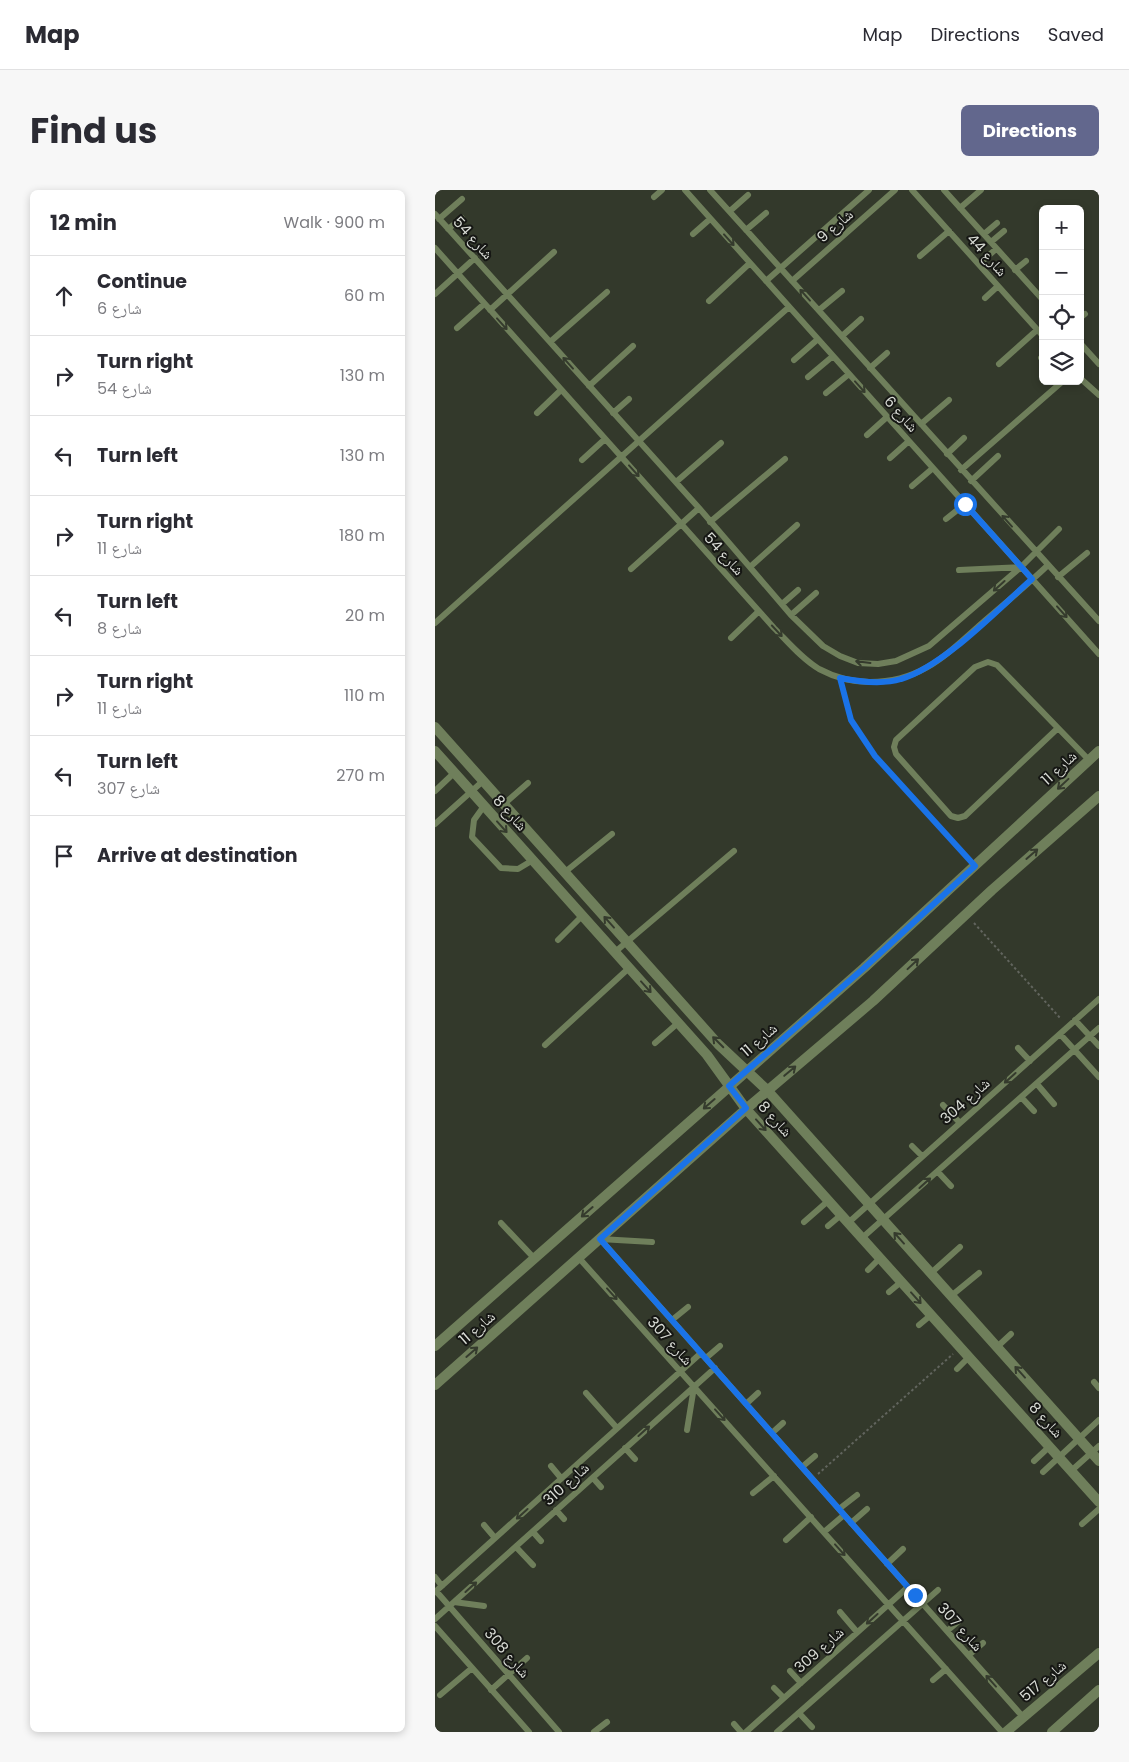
<!DOCTYPE html>
<html lang="en">
<head>
<meta charset="utf-8">
<style>
  body { margin:0; font-family:Poppins,"Noto Naskh Arabic",sans-serif; background:#f7f7f7; color:#2b2b33 }
  .controls { position:absolute; right:15px; top:15px; display:grid; overflow:hidden; border-radius:8px; box-shadow:0 2px 8px #0003 }
  .controls button { width:45px; height:45px; display:grid; place-items:center; padding:0; border:0; border-bottom:1px solid #e1e1e2; background:#fff; color:#2b2b33; font:25px sans-serif }
  .stop { position:absolute; width:15px; height:15px; margin:-11px; border:4px solid #1a73e8; border-radius:50%; background:#fff }
  .stop.end { background:#1a73e8; border-color:#fff; box-shadow:0 1px 5px #0008 }
  .list { margin:0; padding:0; list-style:none }
  h2 { display:flex; justify-content:space-between; align-items:center; height:65px; margin:0; padding:0 20px; font-size:21px }
  h2 small { font-size:16px; font-weight:400; color:#7c7c81 }
  .list li { display:grid; grid-template-columns:32px 1fr auto; gap:15px; align-items:center; box-sizing:border-box; height:80px; padding:0 20px; border-top:1px solid #e1e1e2 }
  .list b { display:block; font-size:19px; white-space:nowrap }
  .list p { margin:0; font-size:16px; white-space:nowrap; color:#7c7c81 }
  .list em { font-size:16px; font-style:normal; color:#7c7c81 }
  .icon { flex:none; width:28px; height:28px; fill:none; stroke:currentColor; stroke-width:2; stroke-linecap:round; stroke-linejoin:round }
  .map { position:relative; flex:none; width:664px; height:1542px; overflow:hidden; border-radius:8px }
  header { display:flex; align-items:center; gap:30px; box-sizing:border-box; height:70px; padding:0 25px; background:#fff; border-bottom:1px solid #e1e1e2 }
  header strong { font-size:24px }
  nav { display:flex; gap:28px; margin-inline-start:auto; font-size:18px }
  .intro { display:flex; align-items:center; justify-content:space-between; box-sizing:border-box; height:120px; padding:0 30px }
  h1 { margin:0; font-size:35px }
  .button { padding:12px 22px; border-radius:8px; background:#62678d; color:#fff; font-size:18px; font-weight:700 }
  main { display:flex; gap:30px; padding:0 30px }
  aside { flex:1; background:#fff; border-radius:8px; box-shadow:0 2px 8px #0003 }
  .map>svg:first-child { display:block }
</style>
</head>
<body>
<header>
<strong>Map</strong>
<nav><a>Map</a><a>Directions</a><a>Saved</a></nav>
</header>
<div class="intro"><h1>Find us</h1><a class="button">Directions</a></div>
<main>
<aside>
<h2>12 min<small>Walk · 900 m</small></h2>
<ul class="list">
<li><svg class="icon" aria-label="ahead" viewBox="0 0 24 24"><path d="M12 20V5M6 11l6-6 6 6"/></svg><div><b>Continue</b><p>شارع 6</p></div><em>60 m</em></li>
<li><svg class="icon" aria-label="right" viewBox="0 0 24 24"><path d="M7 20v-9h11M14 6l5 5-5 5"/></svg><div><b>Turn right</b><p>شارع 54</p></div><em>130 m</em></li>
<li><svg class="icon" aria-label="left" viewBox="0 0 24 24"><path d="M17 20v-9H6M10 6l-5 5 5 5"/></svg><div><b>Turn left</b></div><em>130 m</em></li>
<li><svg class="icon" aria-label="right" viewBox="0 0 24 24"><path d="M7 20v-9h11M14 6l5 5-5 5"/></svg><div><b>Turn right</b><p>شارع 11</p></div><em>180 m</em></li>
<li><svg class="icon" aria-label="left" viewBox="0 0 24 24"><path d="M17 20v-9H6M10 6l-5 5 5 5"/></svg><div><b>Turn left</b><p>شارع 8</p></div><em>20 m</em></li>
<li><svg class="icon" aria-label="right" viewBox="0 0 24 24"><path d="M7 20v-9h11M14 6l5 5-5 5"/></svg><div><b>Turn right</b><p>شارع 11</p></div><em>110 m</em></li>
<li><svg class="icon" aria-label="left" viewBox="0 0 24 24"><path d="M17 20v-9H6M10 6l-5 5 5 5"/></svg><div><b>Turn left</b><p>شارع 307</p></div><em>270 m</em></li>
<li><svg class="icon" aria-label="arrive" viewBox="0 0 24 24"><path d="M6 21V4h12l-3 4 3 4H6"/></svg><div><b>Arrive at destination</b></div></li>
</ul>
</aside>
<div class="map">
<svg width="664" height="1542" viewBox="0 0 664 1542">
  <rect width="100%" height="100%" fill="#2c3028"/>
  <!-- built -->
  <path fill="#33392b" fill-rule="evenodd" d="M0,0H664V1542H0ZM608,19H645V191H608Z"/>
  <g fill="none" stroke-linecap="round" stroke-linejoin="round">
    <!-- path -->
    <path stroke="#62655e" stroke-width="2" stroke-dasharray="2.5 2.5" stroke-linecap="butt" d="M408,497L416,530L440,565L533,668
      M539,733L626,829
      M383,1284L518,1164"/>
    <!-- service -->
    <path stroke="#6f7f5b" stroke-width="6" d="M250,0L664,464
      M275,0L664,431
      M477,0L608,146
      M509,0L608,110
      M219,7L227,0
      M525,18L546,0
      M295,21L313,5
      M0,24L264,318L356,425L388,456L405,466L423,473L443,474L461,471L494,456L586,377L624,339
      M4,29L27,9
      M13,39L27,28
      M311,40L331,23
      M258,44L275,29
      M549,44L562,33
      M556,52L569,41
      M0,58L339,438C353,452 367,469 384,479C399,487 418,492 435,492C486,492 511,465 546,434C568,415 591,396 612,376
      M485,66L514,41
      M544,74L561,59
      M580,80L591,71
      M331,91L434,0
      M357,91L460,0
      M0,104L40,68
      M550,108L563,96
      M274,111L315,73
      M55,120L119,62
      M384,120L407,101
      M645,128L650,124
      M22,138L49,114
      M407,146L426,129
      M115,152L172,102
      M645,153L664,174
      M606,168L608,167
      M359,170L383,149
      M564,174L602,140
      M435,178L452,163
      M373,187L398,166
      M645,188L664,205
      M154,196L198,156
      M391,203L414,184
      M102,223L126,200
      M178,223L194,209
      M486,234L514,210
      M432,245L452,227
      M512,264L529,248
      M455,268L474,251
      M147,270L170,249
      M526,280L628,191
      M536,291L563,266
      M241,292L286,253
      M477,296L498,278
      M511,329L530,314
      M275,332L350,269
      M315,377L362,335
      M196,379L264,318
      M524,380L586,377
      M623,387L652,363
      M347,414L363,400
      M356,425L381,403
      M0,433L354,117
      M296,448L324,421
      M623,538L530,626L523,628L516,626L461,564L459,557L461,550L540,477L553,472L562,475L654,570
      M0,601L19,583
      M69,614L93,593
      M49,616L39,630L37,647L66,678L83,679L98,670
      M0,634L48,591
      M130,682L177,644
      M123,750L147,726
      M180,762L299,661
      M640,830L664,856
      M625,844L664,887
      M220,853L243,833
      M110,855L194,778
      M583,858L595,871
      M602,894L619,914
      M587,908L599,921
      M508,915L525,933
      M477,956L487,966
      M503,982L516,996
      M369,1032L393,1011
      M66,1033L99,1068
      M413,1033L664,809
      M393,1036L406,1025
      M427,1048L664,838
      M165,1049L588,1527
      M165,1049L217,1052
      M144,1068L567,1542
      M433,1080L445,1068
      M496,1083L525,1057
      M454,1102L466,1092
      M516,1106L544,1083
      M237,1130L253,1117
      M484,1135L496,1125
      M562,1157L576,1144
      M271,1168L285,1156
      M522,1179L534,1167
      M659,1192L664,1198
      M151,1203L182,1238
      M311,1214L323,1203
      M252,1240L259,1197
      M337,1243L348,1233
      M190,1258L200,1269
      M599,1271L615,1256
      M116,1276L126,1288
      M367,1277L380,1266
      M636,1281L664,1256
      M608,1282L664,1230
      M158,1288L166,1297
      M318,1303L339,1286
      M404,1319L422,1305
      M121,1320L129,1329
      M416,1333L432,1319
      M647,1334L664,1319
      M49,1335L60,1348
      M98,1342L106,1351
      M389,1342L409,1325
      M351,1350L376,1327
      M81,1357L98,1375
      M452,1374L468,1359
      M0,1387L7,1396
      M1,1401L124,1542
      M0,1402L266,1163
      M19,1412L49,1416
      M405,1422L422,1442
      M0,1429L280,1178
      M0,1436L94,1542
      M512,1441L524,1431
      M534,1465L548,1453
      M355,1481L366,1493
      M498,1490L511,1479
      M339,1498L349,1508
      M56,1500L92,1468
      M5,1505L37,1478
      M364,1523L377,1537
      M299,1534L306,1542
      M159,1542L172,1532
      M311,1542L473,1397
      M342,1542L503,1400"/>
    <!-- minor -->
    <path stroke="#6f7f5b" stroke-width="10" d="M0,537L283,854L332,900L664,1271
      M0,561L272,865L311,919L664,1312
      M0,1156L429,778L664,561
      M0,1195L311,919L438,811L557,700L664,606
      M571,1542L664,1463
      M617,1542L664,1500"/>
  </g>
  <!-- one-way arrows -->
  <defs><path id="oneway-shaft" d="M-6 0H5M1.5-3L5.5 0L1.5 3" fill="none" stroke-width="1.6" stroke-linecap="round" stroke-linejoin="round" transform="scale(1.25)"/></defs>
  <g stroke="#353b2d">
    <use href="#oneway-shaft" transform="translate(294 50) rotate(48)"/>
    <use href="#oneway-shaft" transform="translate(370 105) rotate(-132)"/>
    <use href="#oneway-shaft" transform="translate(67 134) rotate(48)"/>
    <use href="#oneway-shaft" transform="translate(133 173) rotate(-132)"/>
    <use href="#oneway-shaft" transform="translate(425 197) rotate(48)"/>
    <use href="#oneway-shaft" transform="translate(199 281) rotate(48)"/>
    <use href="#oneway-shaft" transform="translate(572 331) rotate(-132)"/>
    <use href="#oneway-shaft" transform="translate(564 396) rotate(138)"/>
    <use href="#oneway-shaft" transform="translate(627 422) rotate(48)"/>
    <use href="#oneway-shaft" transform="translate(342 441) rotate(47)"/>
    <use href="#oneway-shaft" transform="translate(428 472) rotate(-173)"/>
    <use href="#oneway-shaft" transform="translate(628 594) rotate(137)"/>
    <use href="#oneway-shaft" transform="translate(67 637) rotate(48)"/>
    <use href="#oneway-shaft" transform="translate(597 664) rotate(-41)"/>
    <use href="#oneway-shaft" transform="translate(174 732) rotate(-132)"/>
    <use href="#oneway-shaft" transform="translate(478 774) rotate(-43)"/>
    <use href="#oneway-shaft" transform="translate(211 797) rotate(48)"/>
    <use href="#oneway-shaft" transform="translate(283 852) rotate(-135)"/>
    <use href="#oneway-shaft" transform="translate(355 881) rotate(-40)"/>
    <use href="#oneway-shaft" transform="translate(575 888) rotate(138)"/>
    <use href="#oneway-shaft" transform="translate(274 914) rotate(139)"/>
    <use href="#oneway-shaft" transform="translate(326 935) rotate(48)"/>
    <use href="#oneway-shaft" transform="translate(490 993) rotate(-42)"/>
    <use href="#oneway-shaft" transform="translate(152 1022) rotate(139)"/>
    <use href="#oneway-shaft" transform="translate(464 1048) rotate(-132)"/>
    <use href="#oneway-shaft" transform="translate(177 1104) rotate(48)"/>
    <use href="#oneway-shaft" transform="translate(481 1108) rotate(48)"/>
    <use href="#oneway-shaft" transform="translate(37 1162) rotate(-41)"/>
    <use href="#oneway-shaft" transform="translate(585 1182) rotate(-132)"/>
    <use href="#oneway-shaft" transform="translate(285 1225) rotate(48)"/>
    <use href="#oneway-shaft" transform="translate(209 1241) rotate(-42)"/>
    <use href="#oneway-shaft" transform="translate(87 1324) rotate(138)"/>
    <use href="#oneway-shaft" transform="translate(405 1360) rotate(48)"/>
    <use href="#oneway-shaft" transform="translate(36 1397) rotate(-42)"/>
    <use href="#oneway-shaft" transform="translate(437 1429) rotate(138)"/>
    <use href="#oneway-shaft" transform="translate(556 1491) rotate(-132)"/>
  </g>
  <g fill="none" stroke-linecap="round" stroke-linejoin="round">
    <!-- route -->
    <path stroke="#1a73e8" stroke-width="6" d="M480,1405L165,1049L311,918L294,896L429,778L540,676L440,566L416,530L405,488C425,492 447,495 466,489C508,477 563,419 597,389L530,314"/>
  </g>
  <g text-anchor="middle" stroke-width="4" stroke-linejoin="round" paint-order="stroke">
    <!-- street labels -->
    <g font-size="15" fill="#d9dcd6" stroke="#161714">
      <text transform="translate(400 36) rotate(-41)" y="5">شارع 9</text>
      <text transform="translate(38 48) rotate(48)" y="5">شارع 54</text>
      <text transform="translate(552 65) rotate(48)" y="5">شارع 44</text>
      <text transform="translate(466 224) rotate(48)" y="5">شارع 6</text>
      <text transform="translate(289 364) rotate(48)" y="5">شارع 54</text>
      <text transform="translate(624 578) rotate(-43)" y="5">شارع 11</text>
      <text transform="translate(75 623) rotate(48)" y="5">شارع 8</text>
      <text transform="translate(324 850) rotate(-41)" y="5">شارع 11</text>
      <text transform="translate(530 911) rotate(-42)" y="5">شارع 304</text>
      <text transform="translate(340 929) rotate(48)" y="5">شارع 8</text>
      <text transform="translate(42 1138) rotate(-41)" y="5">شارع 11</text>
      <text transform="translate(235 1151) rotate(48)" y="5">شارع 307</text>
      <text transform="translate(611 1230) rotate(48)" y="5">شارع 8</text>
      <text transform="translate(131 1294) rotate(-42)" y="5">شارع 310</text>
      <text transform="translate(525 1437) rotate(48)" y="5">شارع 307</text>
      <text transform="translate(384 1460) rotate(-42)" y="5">شارع 309</text>
      <text transform="translate(72 1463) rotate(49)" y="5">شارع 308</text>
      <text transform="translate(608 1491) rotate(-40)" y="5">شارع 517</text>
    </g>
  </g>
</svg>
<div class="controls">
<button>+</button>
<button>−</button>
<button><svg class="icon" aria-label="locate" viewBox="0 0 24 24"><circle cx="12" cy="12" r="6"/><path d="M12 2v4M12 18v4M2 12h4M18 12h4"/></svg></button>
<button><svg class="icon" aria-label="layers" viewBox="0 0 24 24"><path d="M12 4l9 5-9 5-9-5zM3 14l9 5 9-5"/></svg></button>
</div>
<div class="stop" style="left:530px;top:314px"></div>
<div class="stop end" style="left:480px;top:1405px"></div>
</div>
</main>
</body>
</html>
